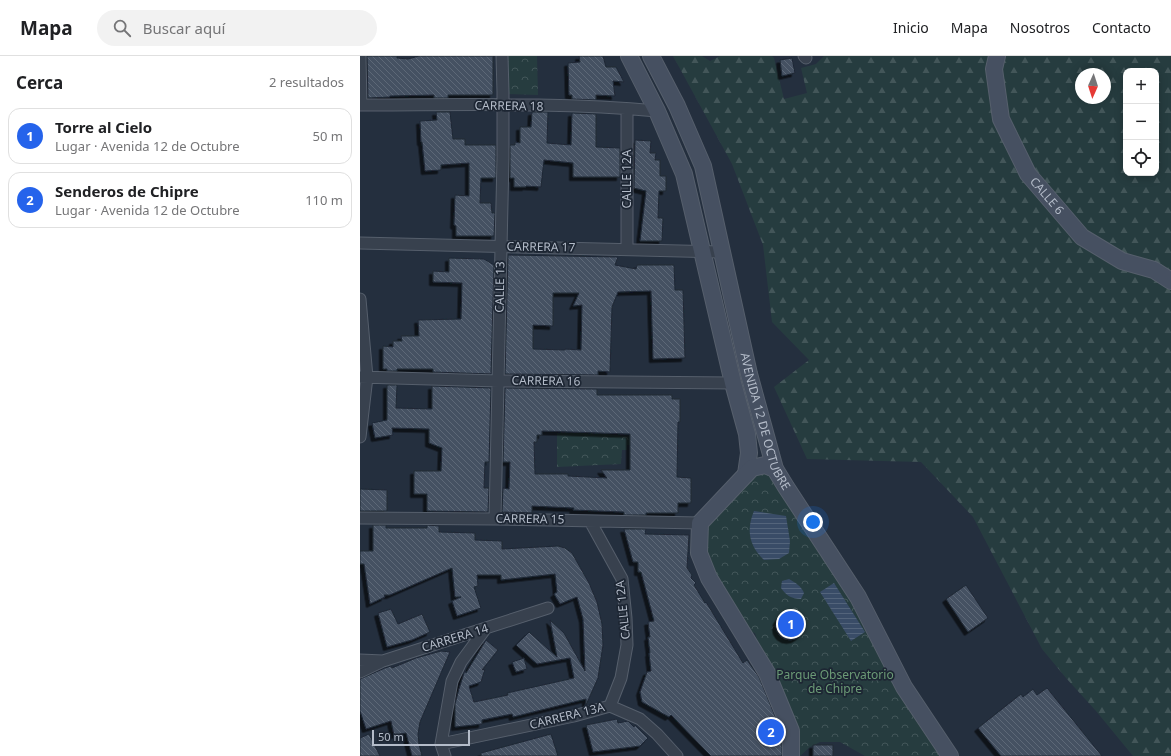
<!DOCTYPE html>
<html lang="es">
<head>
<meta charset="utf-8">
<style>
  body { margin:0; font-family:"Noto Sans",sans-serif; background:#f2f2f2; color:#202124 }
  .controls { position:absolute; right:12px; top:12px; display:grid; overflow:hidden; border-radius:8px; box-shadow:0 2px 10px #0003 }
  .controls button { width:36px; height:36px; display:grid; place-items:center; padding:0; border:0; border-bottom:1px solid #e0e0e0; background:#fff; color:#202124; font:20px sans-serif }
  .compass { position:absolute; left:715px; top:12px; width:36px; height:36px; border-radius:50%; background:#fff; box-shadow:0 2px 10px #0003; rotate:183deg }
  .scale { position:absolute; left:12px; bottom:10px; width:98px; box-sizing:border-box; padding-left:4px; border:2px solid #b4bcc9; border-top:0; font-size:11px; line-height:14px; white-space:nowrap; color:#b4bcc9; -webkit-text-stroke:3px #1d2633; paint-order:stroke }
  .you { position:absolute; left:453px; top:466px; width:14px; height:14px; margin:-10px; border:3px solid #fff; border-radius:50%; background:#1a73e8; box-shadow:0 0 0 6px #1a73e833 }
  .badge { display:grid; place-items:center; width:26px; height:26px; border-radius:50%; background:#2563eb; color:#fff; font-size:13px; font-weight:700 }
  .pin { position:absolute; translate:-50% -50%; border:2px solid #fff; box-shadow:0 1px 4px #0006 }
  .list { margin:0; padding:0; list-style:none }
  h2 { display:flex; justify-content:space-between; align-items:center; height:52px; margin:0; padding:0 16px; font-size:17px }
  h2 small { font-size:13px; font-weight:400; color:#757577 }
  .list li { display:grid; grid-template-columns:26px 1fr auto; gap:12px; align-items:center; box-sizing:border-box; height:56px; margin:0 8px 8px; padding:0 8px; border:1px solid #e0e0e0; border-radius:12px }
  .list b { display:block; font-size:15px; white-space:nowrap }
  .list p { margin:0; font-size:13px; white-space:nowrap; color:#757577 }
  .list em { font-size:13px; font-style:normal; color:#757577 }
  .icon { flex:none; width:22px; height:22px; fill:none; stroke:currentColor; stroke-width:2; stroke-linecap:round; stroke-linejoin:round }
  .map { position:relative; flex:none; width:811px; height:700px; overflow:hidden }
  header { display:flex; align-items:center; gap:24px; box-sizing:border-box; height:56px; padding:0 20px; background:#fff; border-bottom:1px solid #e0e0e0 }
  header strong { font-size:19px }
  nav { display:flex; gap:22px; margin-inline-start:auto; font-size:14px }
  .search { width:280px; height:36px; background:#f2f2f2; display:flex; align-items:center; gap:10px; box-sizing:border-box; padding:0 14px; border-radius:22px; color:#757577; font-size:15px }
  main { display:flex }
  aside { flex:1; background:#fff }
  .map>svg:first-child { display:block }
</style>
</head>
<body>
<header>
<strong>Mapa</strong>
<div class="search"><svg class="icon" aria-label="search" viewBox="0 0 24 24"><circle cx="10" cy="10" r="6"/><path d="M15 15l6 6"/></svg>Buscar aquí</div>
<nav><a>Inicio</a><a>Mapa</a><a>Nosotros</a><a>Contacto</a></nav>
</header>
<main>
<aside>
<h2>Cerca<small>2 resultados</small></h2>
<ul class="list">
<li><span class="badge">1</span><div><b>Torre al Cielo</b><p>Lugar · Avenida 12 de Octubre</p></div><em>50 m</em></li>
<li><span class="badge">2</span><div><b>Senderos de Chipre</b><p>Lugar · Avenida 12 de Octubre</p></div><em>110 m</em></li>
</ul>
</aside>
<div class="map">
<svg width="811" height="700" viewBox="0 0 811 700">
  <defs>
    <pattern id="forest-firs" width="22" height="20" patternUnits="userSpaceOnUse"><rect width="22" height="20" fill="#263c3f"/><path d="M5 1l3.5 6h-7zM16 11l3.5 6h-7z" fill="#435659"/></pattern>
    <pattern id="park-crowns" width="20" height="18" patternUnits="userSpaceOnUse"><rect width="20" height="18" fill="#263c3f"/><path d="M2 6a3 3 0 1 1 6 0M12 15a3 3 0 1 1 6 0" fill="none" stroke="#435659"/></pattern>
    <pattern id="water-rules" width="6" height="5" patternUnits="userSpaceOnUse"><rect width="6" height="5" fill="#394c67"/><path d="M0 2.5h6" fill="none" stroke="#53647b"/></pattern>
    <pattern id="building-back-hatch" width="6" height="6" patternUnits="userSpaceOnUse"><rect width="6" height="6" fill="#455162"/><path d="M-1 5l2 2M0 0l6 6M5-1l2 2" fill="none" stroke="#5d6877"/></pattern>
    <filter id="shadow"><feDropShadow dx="-3.5" dy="3.5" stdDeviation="0" flood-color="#0009"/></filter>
  </defs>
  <rect width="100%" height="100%" fill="#242f3e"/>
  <!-- forest -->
  <path fill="url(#forest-firs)" fill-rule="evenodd" d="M313,0H342L350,5L360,0H412L414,2L424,43L447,37L441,12L456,8L464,0H811V700H773L736,655L706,622L682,593L613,461L561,406L447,403L414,331L449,304L412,266L403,189L372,108ZM766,15H796V117H766ZM721,18H745V42H721Z"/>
  <!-- park -->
  <path fill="url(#park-crowns)" d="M145,0H177L178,39L145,38Z
    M197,377H236L271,381V389H267V394H262L261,408L197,411Z
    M415,413L590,700H505L480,686H460L450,691L440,700H431L395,577L382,574L349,522L340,467L386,418Z"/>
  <!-- water -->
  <path fill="url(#water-rules)" d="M394,455L426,460L430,485L429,497L419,503L404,504C389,490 386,474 394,455Z
    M429,523C436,527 441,530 444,537L441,543C431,543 426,539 421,532L422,525Z
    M474,527L505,576L491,585L460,536Z"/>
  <!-- building -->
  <path fill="url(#building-back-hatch)" stroke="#1f2835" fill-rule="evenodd" filter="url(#shadow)" d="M7,0H37V2L48,3L59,0H133V39H88V42H74V39L30,40V41L8,42Z
    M219,0H243L246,11H256L264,26L253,25L255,40L236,39V44L212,43V39H209L208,7L220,6Z
    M432,2L435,17L422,20L420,4Z
    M76,56H90L93,83H105V89H136V122H121L120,147H131L132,157H135L134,180H96V170L94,169L95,139L109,140V107L81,109V114L65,115L62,86H61L60,65L77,64Z
    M172,56H188L187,87L211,89L212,57L236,58V91L260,92V121H213V107L184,104L181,131L166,130V131H154V122H150V89H155V86L160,87V71H171Z
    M275,84L291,85L290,97H296L295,104H300V120H306V135H299L298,162H303L302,185H280L286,135L274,132Z
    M148,199L258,201L255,209L276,213L277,209H314L315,234H323L325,302L293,303L291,235L258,236L252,251L250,316L238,315V319L145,318ZM193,237H219L213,250L222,249L221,294L205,293V294L173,293V269L193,270Z
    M89,202L124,203L134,209L131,318L73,316V313H37V315H27V313H23V290L33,291V285H42L41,280H59L58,264L101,263L102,227L73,226V215L89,216Z
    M27,329H37L36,352L72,353V330L131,332L129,406H125L124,432H129L128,456L67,455V438H54V415H81L82,392L69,387V373L32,372L33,379L15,382L12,367L27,364Z
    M145,332L237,333V339H312V343H320V366H318L317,421L331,422V447H318V457H286V459H264V456L213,454L214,452L172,450V457L142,456L143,432L149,433L150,406H143ZM182,375L270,378V414H241L247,422L208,420V418H175L174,386H177V379H182Z
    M0,433L27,434V455H0Z
    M13,469H26V472H67V469L79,470V476L115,477V484L142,485V493L198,490L205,492L212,497L229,527L237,546L242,568L243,589L238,622L226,649V643L153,661L152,658L122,664V668L95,671V648L99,633L105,614L106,617L126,584L138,594L122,614L125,613L121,626L109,630L114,646L148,639L147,637L214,622L210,602L177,608L156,589L169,576L197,601L190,564L204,577L225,615L223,563L217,541L200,548L194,538L197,536L195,518L141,524V519H117L118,530L114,531L121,552L97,560L92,545L101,541H95L92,512L30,539H24L25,541L10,548L4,508H0V495H13Z
    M264,473H286L285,478L329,479L327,512L332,519L331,522L336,527L334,529L345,547L346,546L383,607L387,604L399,621L422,677V700H351L311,659L309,661L282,646L280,636L287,616L291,615L289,597H290L288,581H290L288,566L294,565L281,516H278V506H273Z
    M606,529L628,562L608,576L586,543Z
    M31,553L38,568L62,558L70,576L52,584L27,591L18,557Z
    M416 570a14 14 0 1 1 28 0a14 14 0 1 1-28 0Z
    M81,595L90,596L60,666L58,678L59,688L62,700H52L46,677L34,679L31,665L6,673L0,655V623L25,612L31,610L32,612L56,602Z
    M164,602L167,613L156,616L152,606Z
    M687,632L742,700H641L618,672L661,638L663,641L673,633L677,639Z
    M257,663L258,667L268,665L274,671L275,669L288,682L280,690L233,696L226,669Z
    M9,678L20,700H0V682Z
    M191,678L198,700H121V697Z
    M453,689H473V700H453Z"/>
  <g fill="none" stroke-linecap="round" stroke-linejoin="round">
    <defs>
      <path id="street" d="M0,0L1,49
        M444,0L446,2
        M0,49C99,49 199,46 297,55
        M267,53V193
        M0,187L361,196
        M0,243L7,321L0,381
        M0,321L139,325L373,327
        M0,462L135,463L340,467
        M135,463L143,102V36L142,0
        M230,465L262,523L266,562L267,589L261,622L250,650
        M0,604L23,605L188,552
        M0,616L21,606
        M81,688L214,660L250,650L280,663L297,678L317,700
        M85,700L81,688L92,625L101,606L126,572"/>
      <g id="secondary">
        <path d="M269,0L297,55L324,118L373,327L387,378L389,397L386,418"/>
        <path id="s1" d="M291,0L317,50L343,110L389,318L415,413L426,431L498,541L544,631L590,700"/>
        <path id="s2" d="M637,0L634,13L641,63L668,118L722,181L762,205L794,214L811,225"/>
        <path d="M415,413L405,409L392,412L340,467L339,497L349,522L407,617L431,675V700"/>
      </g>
    </defs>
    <!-- street casing -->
    <use href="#street" stroke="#565f6c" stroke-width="13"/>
    <!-- secondary casing -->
    <use href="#secondary" stroke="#565f6c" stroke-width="18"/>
    <!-- street -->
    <use href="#street" stroke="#38414e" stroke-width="11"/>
    <!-- secondary -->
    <use href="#secondary" stroke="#465061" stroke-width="16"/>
  </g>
  <g text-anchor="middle" stroke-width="3.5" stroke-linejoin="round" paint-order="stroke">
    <!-- street labels -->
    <g font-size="12" fill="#b4bcc9" stroke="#1d2633">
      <text transform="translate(149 50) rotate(1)" y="4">CARRERA 18</text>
      <text transform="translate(267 123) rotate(-90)" y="4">CALLE 12A</text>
      <text dy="4" stroke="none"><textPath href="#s2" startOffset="154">CALLE 6</textPath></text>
      <text transform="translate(181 191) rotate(1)" y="4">CARRERA 17</text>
      <text transform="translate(140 231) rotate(-89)" y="4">CALLE 13</text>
      <text transform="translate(186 325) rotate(1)" y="4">CARRERA 16</text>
      <text dy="4" stroke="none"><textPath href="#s1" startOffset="385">AVENIDA 12 DE OCTUBRE</textPath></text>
      <text transform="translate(170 463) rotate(1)" y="4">CARRERA 15</text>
      <text transform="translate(263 554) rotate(-96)" y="4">CALLE 12A</text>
      <text transform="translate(95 582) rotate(-17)" y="4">CARRERA 14</text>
      <text transform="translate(207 660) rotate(-14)" y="4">CARRERA 13A</text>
    </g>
    <!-- park labels -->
    <g font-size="12" fill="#6b9a76" stroke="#1d2633">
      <text x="475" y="623">Parque Observatorio<tspan x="475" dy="14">de Chipre</tspan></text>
    </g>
  </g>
</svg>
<div class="controls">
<button>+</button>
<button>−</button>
<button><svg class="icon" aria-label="locate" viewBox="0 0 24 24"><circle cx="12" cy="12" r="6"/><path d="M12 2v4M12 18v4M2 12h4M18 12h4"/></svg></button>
</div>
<svg class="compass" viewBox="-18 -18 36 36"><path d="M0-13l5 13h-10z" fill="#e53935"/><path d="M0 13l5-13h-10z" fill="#757577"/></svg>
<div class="scale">50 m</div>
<div class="you"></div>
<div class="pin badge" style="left:431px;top:568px">1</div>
<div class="pin badge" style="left:411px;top:676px">2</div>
</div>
</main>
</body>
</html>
